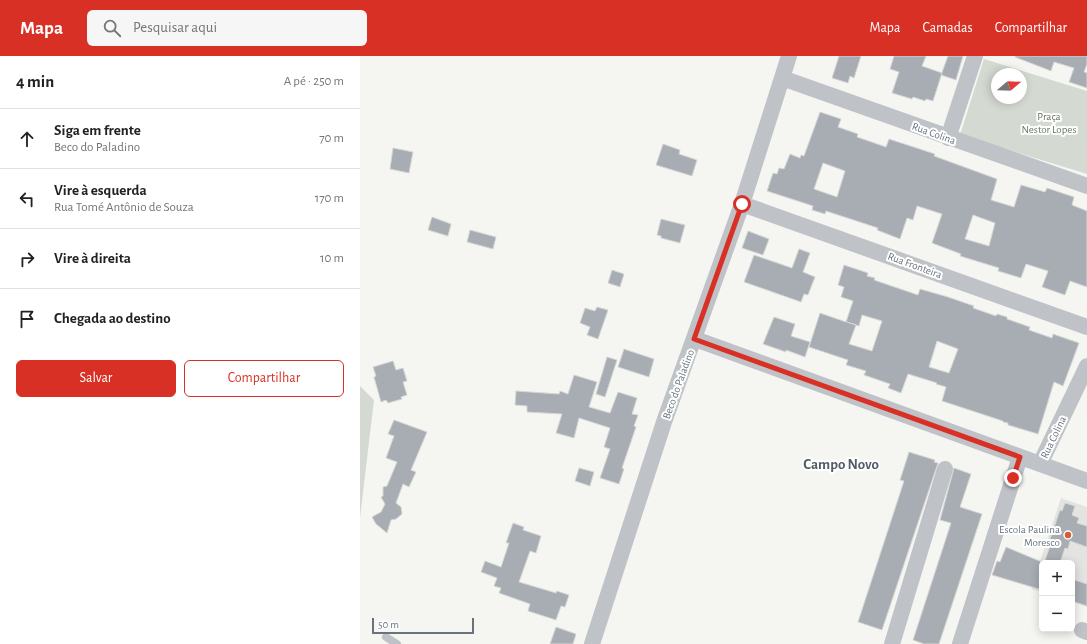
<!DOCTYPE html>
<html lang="pt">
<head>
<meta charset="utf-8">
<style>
  body { margin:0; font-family:"Alegreya Sans",sans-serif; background:#f6f6f6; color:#222 }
  .controls { position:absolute; right:12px; bottom:12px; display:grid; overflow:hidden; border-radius:6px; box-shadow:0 2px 10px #0003 }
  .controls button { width:36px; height:36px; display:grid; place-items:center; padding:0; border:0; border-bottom:1px solid #e0e0e0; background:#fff; color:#222; font:20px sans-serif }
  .compass { position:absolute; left:631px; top:12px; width:36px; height:36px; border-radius:50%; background:#fff; box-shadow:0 2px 10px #0003; rotate:71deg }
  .scale { position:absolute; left:12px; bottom:10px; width:102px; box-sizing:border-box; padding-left:4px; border:2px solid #677480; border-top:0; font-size:11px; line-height:14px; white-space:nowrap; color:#677480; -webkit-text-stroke:3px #fff; paint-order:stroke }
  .stop { position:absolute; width:12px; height:12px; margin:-9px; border:3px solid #d93025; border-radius:50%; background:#fff }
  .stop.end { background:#d93025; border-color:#fff; box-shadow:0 1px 4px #0008 }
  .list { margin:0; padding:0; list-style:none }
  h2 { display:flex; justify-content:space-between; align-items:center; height:52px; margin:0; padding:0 16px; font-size:17px }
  h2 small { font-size:13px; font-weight:400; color:#767676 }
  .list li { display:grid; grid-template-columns:26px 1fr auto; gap:12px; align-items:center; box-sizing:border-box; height:60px; padding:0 16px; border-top:1px solid #e0e0e0 }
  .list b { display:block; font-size:15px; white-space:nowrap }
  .list p { margin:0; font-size:13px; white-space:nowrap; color:#767676 }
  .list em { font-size:13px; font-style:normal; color:#767676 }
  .actions { display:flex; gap:8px; padding:12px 16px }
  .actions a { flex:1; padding:9px 0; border:1px solid #d93025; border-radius:6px; text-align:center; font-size:14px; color:#d93025 }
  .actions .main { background:#d93025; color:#fff }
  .icon { flex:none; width:22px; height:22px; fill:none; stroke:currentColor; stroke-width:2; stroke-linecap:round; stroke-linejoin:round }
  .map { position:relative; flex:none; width:727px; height:588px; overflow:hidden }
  header { display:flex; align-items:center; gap:24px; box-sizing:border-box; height:56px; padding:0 20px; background:#d93025; color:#fff }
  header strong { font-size:19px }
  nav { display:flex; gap:22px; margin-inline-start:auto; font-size:14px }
  .search { width:280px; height:36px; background:#f6f6f6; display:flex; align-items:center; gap:10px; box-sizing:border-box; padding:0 14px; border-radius:6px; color:#767676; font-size:15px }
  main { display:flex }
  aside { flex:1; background:#fff }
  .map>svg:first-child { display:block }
</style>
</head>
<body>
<header>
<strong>Mapa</strong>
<div class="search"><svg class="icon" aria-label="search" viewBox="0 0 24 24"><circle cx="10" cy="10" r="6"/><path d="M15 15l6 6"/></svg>Pesquisar aqui</div>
<nav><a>Mapa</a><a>Camadas</a><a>Compartilhar</a></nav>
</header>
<main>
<aside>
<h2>4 min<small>A pé · 250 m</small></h2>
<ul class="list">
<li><svg class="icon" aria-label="ahead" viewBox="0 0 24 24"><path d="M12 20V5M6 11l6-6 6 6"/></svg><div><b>Siga em frente</b><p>Beco do Paladino</p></div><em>70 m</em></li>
<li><svg class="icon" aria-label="left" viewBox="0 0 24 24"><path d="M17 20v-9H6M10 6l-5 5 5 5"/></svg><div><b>Vire à esquerda</b><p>Rua Tomé Antônio de Souza</p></div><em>170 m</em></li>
<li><svg class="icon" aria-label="right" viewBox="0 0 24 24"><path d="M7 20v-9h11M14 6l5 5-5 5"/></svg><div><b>Vire à direita</b></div><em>10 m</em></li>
<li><svg class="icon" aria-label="arrive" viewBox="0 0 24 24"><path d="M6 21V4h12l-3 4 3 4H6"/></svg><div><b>Chegada ao destino</b></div></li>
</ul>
<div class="actions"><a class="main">Salvar</a><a>Compartilhar</a></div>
</aside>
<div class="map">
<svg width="727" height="588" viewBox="0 0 727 588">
  <rect width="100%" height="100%" fill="#f5f5f2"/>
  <!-- built -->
  <path fill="#e3e4e2" d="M701,442L727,451V551L712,546V507H682V536L671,533Z"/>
  <!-- green -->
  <path fill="#d4dad2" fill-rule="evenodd" d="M624,3L727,35V118L600,79ZM637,18H661V42H637Z
    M0,330L14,344L0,462Z"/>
  <!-- building -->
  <path fill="#a7adb2" stroke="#d6d7d5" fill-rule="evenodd" d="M479,0H501L494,22L490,20L488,27L472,22Z
    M534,0H566L562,10L582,17L573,45L566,43L565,45L553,41L552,43L532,37L539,16L530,13Z
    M588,0H603L596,24L581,19Z
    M655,0H727V8L724,16L727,17V32L709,26L714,12L694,6L691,15L655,1Z
    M460,56L481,63L478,71L498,78L497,81L526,91L529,83L575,98L574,100L637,123L631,144L654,151L661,129L685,136L687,132L714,141L712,149L727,155V231L710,225L705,239L682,231L688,215L666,208L661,222L638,215L639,212L600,200L601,198L572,187L582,158L557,150L553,164L547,162L540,183L517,174L518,172L466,155L465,158L452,154L453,150L407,135L413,117L417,118L419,112L424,113L430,98L440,102L441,99L444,100ZM463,107L485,115L477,141L454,133ZM613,159L635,167L629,190L605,183Z
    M303,88L320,94L319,98L337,104L332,120L296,109Z
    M33,92L53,96L49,117L30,113Z
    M72,161L91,168L88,180L68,174Z
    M301,163L325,169L320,187L301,182V180L297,179Z
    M110,174L136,181L133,193L107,186Z
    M388,175L409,183L403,199L382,192Z
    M439,193L450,197L443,216L455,221L448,239L444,238L441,246L384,226L394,199L432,212Z
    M484,209L508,217L507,220L515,222L514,224L558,239L560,233L588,241L614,250L613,252L636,260L637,258L647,261V263L670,271L669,274L692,282L693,278L719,287L703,330L694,326L678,378L648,369V367L643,366V365L582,345L586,331L576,328L577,327L548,318L541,337L528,332L530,328L504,319L506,315L486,309L488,304L449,291L460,257L486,266L493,245L481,241L484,231L478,229ZM502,259L522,265L512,295L489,288L496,269L487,266L499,270ZM577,285L598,293L589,317L569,311Z
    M252,214L264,218L260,231L248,227Z
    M237,251L248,254L238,283L227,279L230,271L220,267L225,252L235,255Z
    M414,261L435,268L431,280L450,286L445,301L426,294V296L403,288Z
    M264,293L294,303L289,321L258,311Z
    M247,301L257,304L245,341L236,338Z
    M33,305L36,314L43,312L47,325L43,326L47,339L41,341L42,343L28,347L26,344L21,346L14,321L16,320L13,311Z
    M214,319L237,326L229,351L250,357L258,336L277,342L272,358L278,359L274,370L276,371L262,412L264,413L259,428L240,422L250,393L244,391L250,372L219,362L214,382L196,377L202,358L167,356V350L155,349L156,335L199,338L200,335L208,338Z
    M34,364L67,376L51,414L56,416L49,431L43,428L36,447L41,451L42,458L36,463L31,464L27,477L16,468L12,461L21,456L25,448L21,441L23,440V431L27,430L37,406L26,402L34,380L28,378Z
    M549,396L575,404L574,406L578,407L522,574L498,566L544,425L540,424Z
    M219,412L234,416L230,430L215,425Z
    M594,412L611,418L600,451L622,458L579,588H564L553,584L591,467L580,464Z
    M705,447L715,450L712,459L719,462L717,467L727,470V491L710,485L708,493L705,492L700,507H684L691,487L689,486L700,454L702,455Z
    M153,467L164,471L163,474L181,480L176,497L170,495L159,526L196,537L197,535L209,539L205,551L201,550L196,564L168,555L170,548L139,537L141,532L134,530L137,522L121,516L125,505L141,511L149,487H146Z
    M646,491L682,506V534L632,519L637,505L640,506Z
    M712,523L727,528V550L712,545Z
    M196,571L216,578L213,588H190Z"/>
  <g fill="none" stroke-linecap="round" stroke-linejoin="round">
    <!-- lane -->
    <path stroke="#bfc2c6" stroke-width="8" d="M26,581L37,588"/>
    <!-- street -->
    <path stroke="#bfc2c6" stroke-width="16" d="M422,22L727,130
      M588,82L615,0
      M382,148L727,271
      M335,283L727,425
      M680,408L727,310
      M722,574L727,576
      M232,588L304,366L382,148L429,0
      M532,588L585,413
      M600,588L660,401"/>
  </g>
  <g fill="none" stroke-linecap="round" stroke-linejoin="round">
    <!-- route -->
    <path stroke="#d93025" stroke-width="5" d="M382,148L334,283L660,401L653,422"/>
  </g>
  <!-- markers -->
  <circle fill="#d45e33" stroke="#fff" stroke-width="1.5" cx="708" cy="479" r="4"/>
  <g text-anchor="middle" stroke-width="4" stroke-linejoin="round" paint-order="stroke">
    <!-- park labels -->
    <g font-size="11" fill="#687865" stroke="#fff">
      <text x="689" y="64">Praça<tspan x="689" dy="13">Nestor Lopes</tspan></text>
    </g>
    <!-- street labels -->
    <g font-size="11" fill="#677480" stroke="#fff">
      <text transform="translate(574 77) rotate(20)" y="4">Rua Colina</text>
      <text transform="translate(555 209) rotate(20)" y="4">Rua Fronteira</text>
      <text transform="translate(318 328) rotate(-70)" y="4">Beco do Paladino</text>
      <text transform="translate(693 381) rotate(-64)" y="4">Rua Colina</text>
    </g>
    <!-- poi labels -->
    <g font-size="11" fill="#677480" stroke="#fff" text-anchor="end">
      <text x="700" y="477">Escola Paulina<tspan x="700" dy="13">Moresco</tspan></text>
    </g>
    <!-- district labels -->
    <g font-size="15" font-weight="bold" fill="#545e66" stroke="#fff">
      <text x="481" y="413">Campo Novo</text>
    </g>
  </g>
</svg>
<div class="controls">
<button>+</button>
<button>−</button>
</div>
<svg class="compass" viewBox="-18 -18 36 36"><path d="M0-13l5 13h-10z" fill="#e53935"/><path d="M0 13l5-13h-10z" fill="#767676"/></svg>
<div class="scale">50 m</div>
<div class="stop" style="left:382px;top:148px"></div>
<div class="stop end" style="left:653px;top:422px"></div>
</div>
</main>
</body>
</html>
